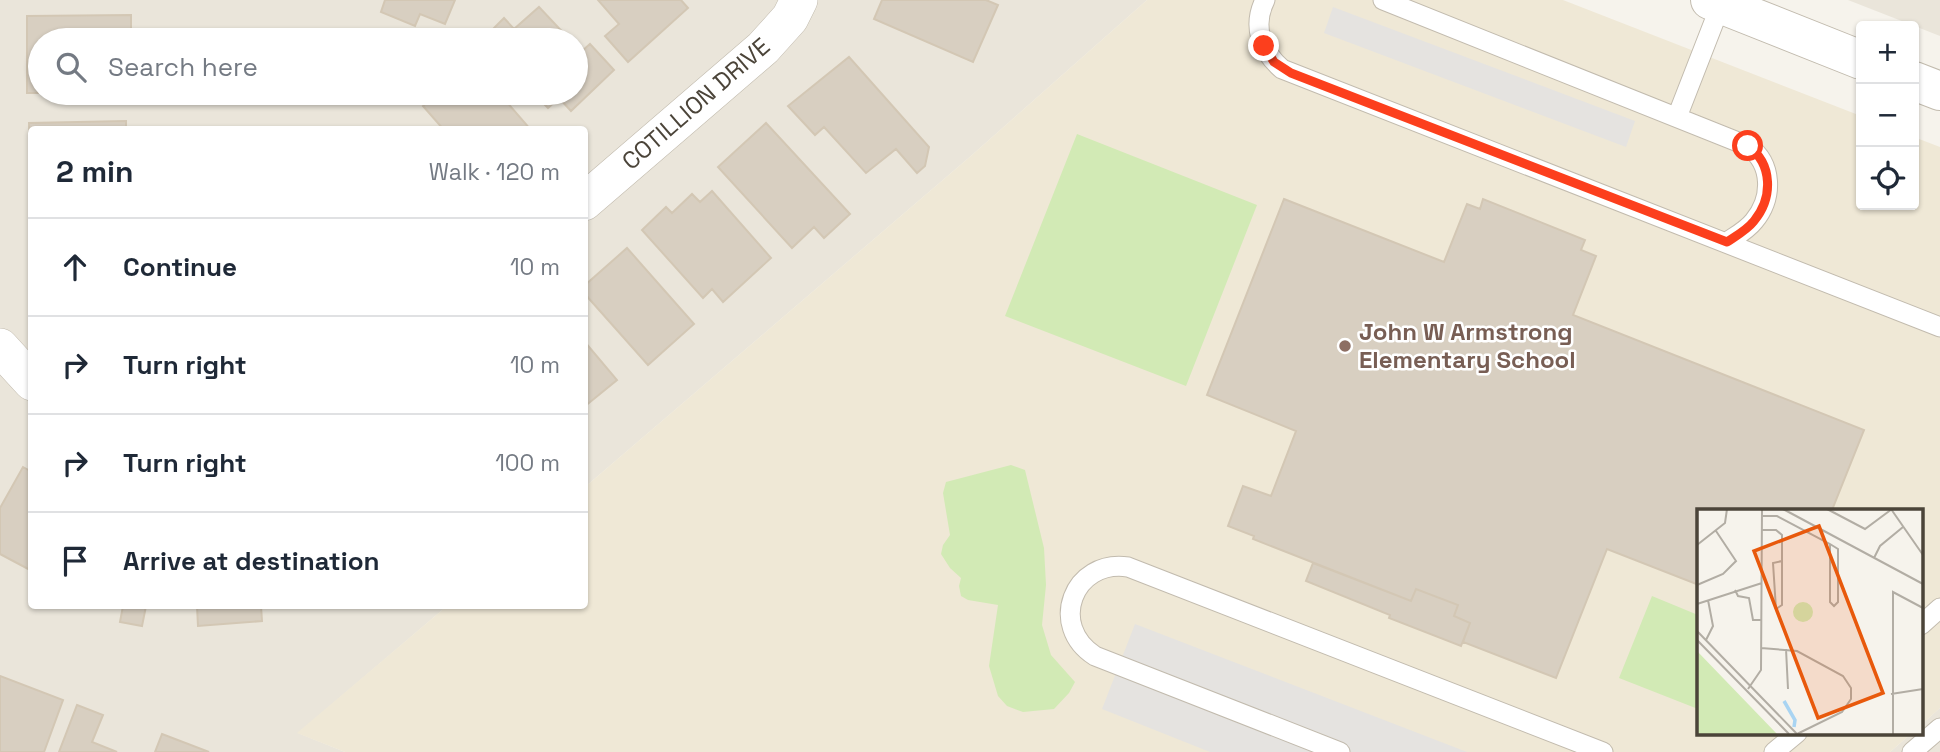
<!DOCTYPE html>
<html lang="en">
<head>
<meta charset="utf-8">
<style>
  body { margin:0; font-family:"Space Grotesk",sans-serif; background:#f6f6f7; color:#1f2937 }
  .controls { position:absolute; right:21px; top:21px; display:grid; overflow:hidden; border-radius:7px; box-shadow:0 2px 5px #0004 }
  .controls button { width:63px; height:63px; display:grid; place-items:center; padding:0; border:0; border-bottom:2px solid #e0e1e3; background:#fff; color:#1f2937; font:35px sans-serif }
  .stop { position:absolute; width:21px; height:21px; margin:-16px; border:5px solid #fc3f1d; border-radius:50%; background:#fff }
  .stop.end { background:#fc3f1d; border-color:#fff; box-shadow:0 2px 7px #0008 }
  .list { margin:0; padding:0; list-style:none }
  h2 { display:flex; justify-content:space-between; align-items:center; height:91px; margin:0; padding:0 28px; font-size:30px }
  h2 small { font-size:23px; font-weight:400; color:#747a83 }
  .list li { display:grid; grid-template-columns:46px 1fr auto; gap:21px; align-items:center; box-sizing:border-box; height:98px; padding:0 28px; border-top:2px solid #e0e1e3 }
  .list b { display:block; font-size:26px; white-space:nowrap }
  .list em { font-size:23px; font-style:normal; color:#747a83 }
  .icon { flex:none; width:38px; height:38px; fill:none; stroke:currentColor; stroke-width:2; stroke-linecap:round; stroke-linejoin:round }
  .map { position:relative; flex:none; width:1940px; height:752px; overflow:hidden }
  .search { position:absolute; background:#fff; box-shadow:0 2px 5px #0004; left:28px; top:28px; width:560px; height:77px; display:flex; align-items:center; gap:18px; box-sizing:border-box; padding:0 24px; border-radius:38px; color:#747a83; font-size:26px }
  .panel { position:absolute; background:#fff; box-shadow:0 2px 5px #0004; left:28px; top:126px; width:560px; height:483px; border-radius:7px }
  .map>svg:first-child { display:block }
</style>
</head>
<body>
<div class="map">
<svg width="1940" height="752" viewBox="0 0 1940 752">
  <rect width="100%" height="100%" fill="#f6f3ec"/>
  <!-- residential -->
  <path fill="#eae5da" fill-rule="evenodd" d="M0,0H1147L972,155L585,487L584,130H32V606H447L298,733L345,752H0ZM40,40H576V93H40Z
    M1848,0H1940V36Z
    M1940,708V752H1890L1912,733H1921V725Z"/>
  <!-- education -->
  <path fill="#efe8d6" d="M1147,0H1563L1861,116V205H1914V137L1940,147V708L1921,725V510H1699V733H1912L1890,752H345L297,733L447,606H584L585,487L972,155Z"/>
  <!-- green -->
  <path fill="#d2eab5" d="M1077,134L1257,205L1186,386L1005,316Z
    M1011,465L1025,470L1044,548L1046,585L1042,625L1051,655L1075,682L1069,693L1054,709L1023,712L1007,706L998,696L989,666L998,605L968,600L961,596L959,586L961,578L950,568L941,554L943,545L950,535L943,493L946,482Z
    M1652,596L1698,615V709L1619,678Z"/>
  <!-- parking -->
  <path fill="#e5e3e0" d="M1333,7L1635,121L1626,147L1324,33Z
    M1135,624L1467,752H1210L1102,709Z"/>
  <!-- building -->
  <path fill="#d8cfc1" stroke="#d3c7b4" stroke-width="2" d="M385,0H455L445,24L420,14L415,26L381,12Z
    M598,0H681L688,8L628,62L605,36L619,24Z
    M882,0H986L998,5L973,62L874,19Z
    M539,7L570,40L483,39L504,18L514,29Z
    M131,15V40H40V93H27V16Z
    M590,44L614,70L571,111L559,98L548,108L534,93H576V47L581,52Z
    M849,57L929,147L925,166L917,173L896,149L866,173L824,127L815,135L788,106Z
    M438,93H499L531,130H444L423,106Z
    M126,121V129L144,130H32L30,185L29,123Z
    M766,123L850,214L824,238L814,227L792,248L718,167Z
    M712,191L771,258L723,302L712,289L703,298L642,230L666,207L672,213L692,194L700,202Z
    M1284,199L1444,262L1467,204L1480,209L1483,199L1585,240L1581,250L1596,256L1573,315L1864,430L1832,510H1699V585L1607,549L1556,678L1463,642L1470,623L1454,616L1458,605L1416,589L1411,601L1253,539L1254,536L1228,526L1243,486L1271,496L1296,431L1207,395Z
    M627,248L694,324L648,365L584,293V286Z
    M584,341L617,380L584,407Z
    M23,467L32,472V571L0,554V508Z
    M1313,563L1411,601L1416,589L1458,605L1454,616L1470,623L1461,646L1389,618L1390,615L1306,581Z
    M123,606H146L142,626L120,622Z
    M197,606H261L262,621L198,626Z
    M0,676L63,700L44,752H0Z
    M77,705L103,715L92,742L117,752H59Z
    M162,734L209,752H155Z"/>
  <g fill="none" stroke-linecap="round" stroke-linejoin="round">
    <defs>
      <path id="service" d="M1265,0C1252,26 1261,51 1282,69L1940,327
        M1383,0L1748,146C1773,164 1773,198 1754,221C1747,230 1736,236 1727,242
        M1677,117L1721,4
        M1921,625L1940,608
        M1340,752L1095,656C1048,626 1073,559 1128,567L1603,752
        M1774,752L1797,733
        M1912,752L1940,728"/>
      <path id="minor" d="M584,202L763,48L790,18L799,0
        M0,347L32,382"/>
      <path id="tertiary" d="M1710,0L1861,60
        M1914,81L1940,91"/>
    </defs>
    <!-- service casing -->
    <use href="#service" stroke="#c2bbae" stroke-width="21"/>
    <!-- minor casing -->
    <use href="#minor" stroke="#c2bbae" stroke-width="38"/>
    <!-- tertiary casing -->
    <use href="#tertiary" stroke="#c2bbae" stroke-width="40"/>
    <!-- service -->
    <use href="#service" stroke="#fff" stroke-width="19"/>
    <!-- minor -->
    <use href="#minor" stroke="#fff" stroke-width="37"/>
    <!-- tertiary -->
    <use href="#tertiary" stroke="#fff" stroke-width="38"/>
  </g>
  <g fill="none" stroke-linecap="round" stroke-linejoin="round">
    <!-- route -->
    <path stroke="#fc3f1d" stroke-width="9" d="M1264,46L1274,62L1291,73L1727,242C1736,236 1747,230 1754,221C1773,198 1773,164 1748,146"/>
  </g>
  <!-- markers -->
  <circle fill="#8d6e63" stroke="#fff" stroke-width="2.5" cx="1345" cy="346" r="7"/>
  <g text-anchor="middle" stroke-width="5" stroke-linejoin="round" paint-order="stroke">
    <!-- street labels -->
    <g font-size="24" fill="#4b4439" stroke="#fff">
      <text transform="translate(696 104) rotate(-41)" y="8">COTILLION DRIVE</text>
    </g>
    <!-- education labels -->
    <g font-size="24" font-weight="bold" fill="#785e54" stroke="#fff" text-anchor="start">
      <text x="1359" y="340">John W Armstrong<tspan x="1359" dy="28">Elementary School</tspan></text>
    </g>
  </g>
  <!-- overview -->
  <g transform="translate(1697 509)">
    <rect width="226" height="226" fill="#f6f3ec"/>
    <path d="M96 103a10 10 0 1 1 20 0a10 10 0 1 1-20 0ZM0,142L80,225H0Z" fill="#d2eab5"/>
    <path fill="none" stroke="#a9d4f2" stroke-width="3.5" d="M87,192L98,211L97,218"/>
    <path fill="none" stroke="#b2ada4" stroke-width="2" d="M86,0L226,75M130,0L168,20L195,0M194,0L226,46M65,7H80L133,35L141,40V93L137,97L133,93V35M65,21H79L85,26V96L79,100L76,54L85,52M0,36L28,14L30,0M177,49L183,37L206,18M0,76L26,65L39,52L19,22M38,81L41,87L52,89L56,111H64M0,95L65,74M0,122L100,225M0,131L92,225M9,131L16,117L11,91M64,139L100,142L146,167L154,179V190L145,203L100,225M89,140L91,180M51,180L64,161L65,0M194,185L226,180M196,225V83L226,99"/>
    <path fill="#e8590c" fill-opacity="0.15" stroke="#e8590c" stroke-width="3.5" d="M122,17L186,184L121,209L57,42Z"/>
    <rect width="226" height="226" fill="none" stroke="#4b4439" stroke-width="3.5"/>
  </g>
</svg>
<div class="controls">
<button>+</button>
<button>−</button>
<button><svg class="icon" aria-label="locate" viewBox="0 0 24 24"><circle cx="12" cy="12" r="6"/><path d="M12 2v4M12 18v4M2 12h4M18 12h4"/></svg></button>
</div>
<div class="stop" style="left:1748px;top:146px"></div>
<div class="stop end" style="left:1264px;top:46px"></div>
<div class="search"><svg class="icon" aria-label="search" viewBox="0 0 24 24"><circle cx="10" cy="10" r="6"/><path d="M15 15l6 6"/></svg>Search here</div>
<section class="panel">
<h2>2 min<small>Walk · 120 m</small></h2>
<ul class="list">
<li><svg class="icon" aria-label="ahead" viewBox="0 0 24 24"><path d="M12 20V5M6 11l6-6 6 6"/></svg><div><b>Continue</b></div><em>10 m</em></li>
<li><svg class="icon" aria-label="right" viewBox="0 0 24 24"><path d="M7 20v-9h11M14 6l5 5-5 5"/></svg><div><b>Turn right</b></div><em>10 m</em></li>
<li><svg class="icon" aria-label="right" viewBox="0 0 24 24"><path d="M7 20v-9h11M14 6l5 5-5 5"/></svg><div><b>Turn right</b></div><em>100 m</em></li>
<li><svg class="icon" aria-label="arrive" viewBox="0 0 24 24"><path d="M6 21V4h12l-3 4 3 4H6"/></svg><div><b>Arrive at destination</b></div></li>
</ul>
</section>
</div>
</body>
</html>
